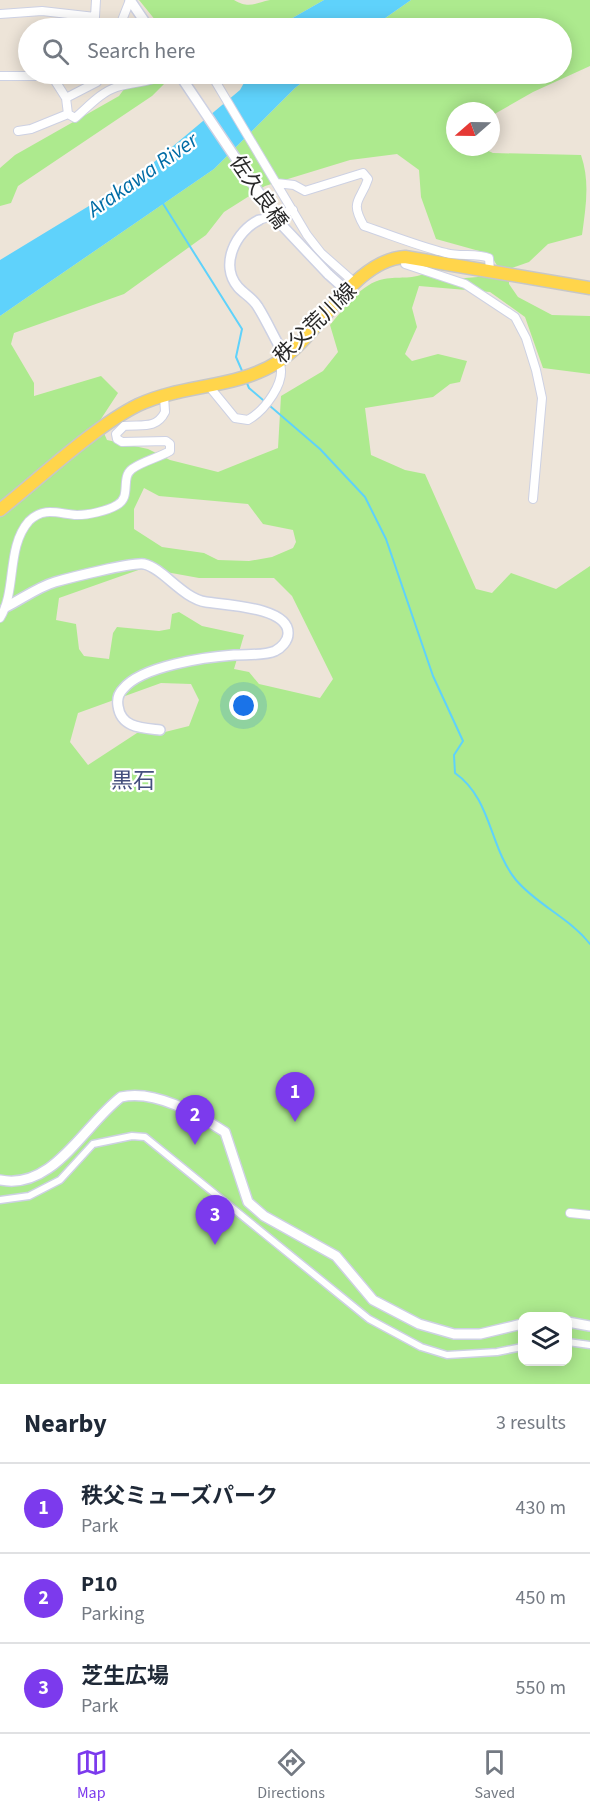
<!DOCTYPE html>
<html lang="en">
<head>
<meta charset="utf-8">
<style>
  body { margin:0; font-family:"Source Sans 3","Noto Sans JP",sans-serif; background:#f6f6f7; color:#1f2937 }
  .controls { position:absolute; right:18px; bottom:18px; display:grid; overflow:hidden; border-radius:12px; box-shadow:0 3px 15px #0003 }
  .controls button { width:54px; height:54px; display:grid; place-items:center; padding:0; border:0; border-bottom:2px solid #e0e1e3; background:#fff; color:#1f2937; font:30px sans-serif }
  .compass { position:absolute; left:446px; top:102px; width:54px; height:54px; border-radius:50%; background:#fff; box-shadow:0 3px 15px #0003; rotate:250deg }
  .you { position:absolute; left:244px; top:706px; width:21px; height:21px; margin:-15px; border:4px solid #fff; border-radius:50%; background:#1a73e8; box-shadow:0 0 0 9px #1a73e833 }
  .badge { display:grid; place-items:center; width:39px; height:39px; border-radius:50%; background:#7c3aed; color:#fff; font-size:20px; font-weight:700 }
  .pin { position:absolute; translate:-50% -50px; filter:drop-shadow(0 2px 3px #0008) }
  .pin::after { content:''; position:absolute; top:32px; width:21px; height:18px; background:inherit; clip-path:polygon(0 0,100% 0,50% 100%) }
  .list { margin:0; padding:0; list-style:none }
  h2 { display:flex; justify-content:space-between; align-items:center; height:78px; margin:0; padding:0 24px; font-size:26px }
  h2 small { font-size:20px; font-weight:400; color:#747a83 }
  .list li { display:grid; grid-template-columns:39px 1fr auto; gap:18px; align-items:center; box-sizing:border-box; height:90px; padding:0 24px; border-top:2px solid #e0e1e3 }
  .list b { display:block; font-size:22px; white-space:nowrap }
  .list p { margin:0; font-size:20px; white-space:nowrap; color:#747a83 }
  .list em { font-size:20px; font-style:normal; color:#747a83 }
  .icon { flex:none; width:33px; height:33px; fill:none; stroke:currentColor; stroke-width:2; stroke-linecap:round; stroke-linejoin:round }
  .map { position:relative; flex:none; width:590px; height:1384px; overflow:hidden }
  .search { position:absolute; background:#fff; box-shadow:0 3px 15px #0003; left:18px; right:18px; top:18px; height:66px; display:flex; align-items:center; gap:15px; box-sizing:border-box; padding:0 21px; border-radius:33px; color:#747a83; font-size:22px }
  .sheet { height:348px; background:#fff }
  nav { display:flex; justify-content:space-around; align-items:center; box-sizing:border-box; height:84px; border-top:2px solid #e0e1e3; background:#fff; font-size:16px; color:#747a83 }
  nav a { display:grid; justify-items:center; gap:3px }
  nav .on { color:#7c3aed }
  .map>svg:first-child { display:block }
</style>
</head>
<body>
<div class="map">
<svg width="590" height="1384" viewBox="0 0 590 1384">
  <rect width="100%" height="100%" fill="#ede4d8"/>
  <!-- green -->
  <path fill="#adea8e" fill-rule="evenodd" d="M139,0H234C249,9 255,3 270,0C287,0 307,0 324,0L275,28H178L156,21Z
    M411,0H590V66L533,92L491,116V111H455V147H479L493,153L581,155C590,181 586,206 582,235L548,244L529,262L509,269V284L518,297L552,315L590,316V374L543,368L525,317L490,292L419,286L412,308L417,327L405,354L412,361L438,354L467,361L460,382L450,384L433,397L365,408L371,455L405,470L425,474L476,589L492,593L511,573L556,589L590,566V1384H0V316L214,169L295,88L313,74H562V28H371ZM397,154L419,170L421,197L436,239L490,254L498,267L490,276L441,280L426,273C409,280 400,276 384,279C361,283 344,309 330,325L338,352L323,371L281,396L278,448L218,472L170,460L148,449L107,440L99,422L118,393L101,376L34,396V383L11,344L14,333L124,294L206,235L224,212L265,186L350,160ZM144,488L159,496L248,504L263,524L293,530L296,542L293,548L272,557L249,561L218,560L204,553L162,547L134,529V509ZM144,568L199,578H274L292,596L333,679L320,698L259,684L249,672L234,669L244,635L202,626L179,612L172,614L170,629L159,631L117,627L113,633L109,659L84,656L79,649L76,624L56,620L59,598ZM161,683L191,684L199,700L189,726L165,732L137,733L88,765L70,742L78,713ZM522,1316H568V1362H522Z
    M135,74H163L164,84L152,96L18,186L11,203L0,206V168L15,155L119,96Z"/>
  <!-- water -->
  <path fill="#5fd2fb" d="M324,0H411L371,28H275Z
    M249,74H313L295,88L214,169L0,316V260L135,178L240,90Z"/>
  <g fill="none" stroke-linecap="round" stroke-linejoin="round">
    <!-- stream -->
    <path stroke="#5fd2fb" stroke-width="2" d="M162,202L242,329L236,357L243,373
      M246,381L249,388L320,449L365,497L386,539L433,676L463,741L454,755L455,773C492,799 489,847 516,880C537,905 570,918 590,944"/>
    <defs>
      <path id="pedestrian" d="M0,1200L29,1196L60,1180L93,1144L132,1136L145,1137L369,1319L421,1347L447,1355L497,1352L522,1347
        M568,1342L590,1345"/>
      <path id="minor" d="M0,14L42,11L95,17
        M89,28L95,17L96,0
        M119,28L130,0
        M211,74L307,235L321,253L355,283
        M0,76H52L66,98L68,114L75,118C88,107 101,92 117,87C136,81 145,84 167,74
        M66,98L97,82L102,74
        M18,131L31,129L68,114
        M276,183L294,185L305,191L363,173L368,179C361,201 349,200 364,226C391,235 418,246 446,253C459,257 477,253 489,258L490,271
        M259,220L293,210
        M405,257V264L465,284L515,317L526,338L536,370L542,398L533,499
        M208,385L235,418L248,420C264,411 288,381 279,362
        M0,618C17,590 6,547 29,521C44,506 59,514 77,515C88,515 107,511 117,505C132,497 120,478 132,469C143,461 158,458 170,451V444L166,441L122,442L117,439L116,434L124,426C141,424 156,430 165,412L164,396
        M570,1213L590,1215"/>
      <path id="tertiary" d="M130,0L149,28
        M259,220C236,231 219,265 238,287C244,294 253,298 258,307C268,323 275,340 285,356
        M328,274L348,292
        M6,607C22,599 38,587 55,582C69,578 132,562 144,564C163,568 182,598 206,602C225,605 290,607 288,634C288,641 281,648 275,651C264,656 246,654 234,655C206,657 141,666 123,689C118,694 117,700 118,706C121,728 142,728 160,730
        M0,1180C53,1191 84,1125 121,1097C155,1089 197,1114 225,1132L248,1202L264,1216L336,1256L373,1300L419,1324L454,1334H480L522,1324
        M568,1322L590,1326"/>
      <path id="primary" d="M0,510C40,478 94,427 138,405C182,384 236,389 278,362C320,335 353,260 405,257L590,288"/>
    </defs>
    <!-- pedestrian casing -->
    <use href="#pedestrian" stroke="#cdd1e3" stroke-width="9"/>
    <!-- minor casing -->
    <use href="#minor" stroke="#cdd1e3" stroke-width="10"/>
    <!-- tertiary casing -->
    <use href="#tertiary" stroke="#cdd1e3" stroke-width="12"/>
    <!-- primary casing -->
    <use href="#primary" stroke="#c7c7c7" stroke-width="15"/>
    <!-- pedestrian -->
    <use href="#pedestrian" stroke="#fff" stroke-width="6"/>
    <!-- minor -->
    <use href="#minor" stroke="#fff" stroke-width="8"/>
    <!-- tertiary -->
    <use href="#tertiary" stroke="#fff" stroke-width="9"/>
    <!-- primary -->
    <use href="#primary" stroke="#ffd54b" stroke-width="12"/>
    <defs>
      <path id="tertiary-bridge" d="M179,74L278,221L328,274"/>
    </defs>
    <!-- tertiary-bridge casing -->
    <use href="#tertiary-bridge" stroke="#cdd1e3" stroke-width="12" stroke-linecap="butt"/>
    <!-- tertiary-bridge -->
    <use href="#tertiary-bridge" stroke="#fff" stroke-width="9"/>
  </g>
  <g text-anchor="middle" stroke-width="4.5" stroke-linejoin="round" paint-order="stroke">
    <!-- street labels -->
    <g font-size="21" fill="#282828" stroke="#fff">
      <text transform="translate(259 192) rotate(55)" y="7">佐久良橋</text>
      <text transform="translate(315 323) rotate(-44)" y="7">秩父荒川線</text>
    </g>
    <!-- water labels -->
    <g font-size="22" font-style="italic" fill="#006ca5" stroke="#fff">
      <text transform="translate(142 174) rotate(-35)" y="8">Arakawa River</text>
    </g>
    <!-- neighbourhood labels -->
    <g font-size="22" fill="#444f7d" stroke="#fff">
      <text x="133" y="788">黒石</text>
    </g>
  </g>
</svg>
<div class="controls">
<button><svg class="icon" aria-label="layers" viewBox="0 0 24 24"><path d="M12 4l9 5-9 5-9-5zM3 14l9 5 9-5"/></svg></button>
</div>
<svg class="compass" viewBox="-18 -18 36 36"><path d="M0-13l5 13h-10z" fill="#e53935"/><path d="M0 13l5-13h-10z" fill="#747a83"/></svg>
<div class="you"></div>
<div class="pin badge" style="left:295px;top:1122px">1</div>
<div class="pin badge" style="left:195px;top:1145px">2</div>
<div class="pin badge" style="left:215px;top:1245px">3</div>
<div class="search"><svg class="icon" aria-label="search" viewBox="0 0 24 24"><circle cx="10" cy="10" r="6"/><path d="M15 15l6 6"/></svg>Search here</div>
</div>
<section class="sheet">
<h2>Nearby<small>3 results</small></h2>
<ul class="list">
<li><span class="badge">1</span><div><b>秩父ミューズパーク</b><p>Park</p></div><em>430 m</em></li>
<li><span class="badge">2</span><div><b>P10</b><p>Parking</p></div><em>450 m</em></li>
<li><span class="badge">3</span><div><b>芝生広場</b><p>Park</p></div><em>550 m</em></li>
</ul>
</section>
<nav>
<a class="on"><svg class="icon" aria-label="map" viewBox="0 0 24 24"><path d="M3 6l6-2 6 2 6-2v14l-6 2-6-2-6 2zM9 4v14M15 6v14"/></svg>Map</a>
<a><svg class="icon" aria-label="directions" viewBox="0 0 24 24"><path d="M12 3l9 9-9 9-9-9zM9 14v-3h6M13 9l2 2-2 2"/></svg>Directions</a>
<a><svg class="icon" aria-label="saved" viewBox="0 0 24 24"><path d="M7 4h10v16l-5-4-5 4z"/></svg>Saved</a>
</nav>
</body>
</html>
